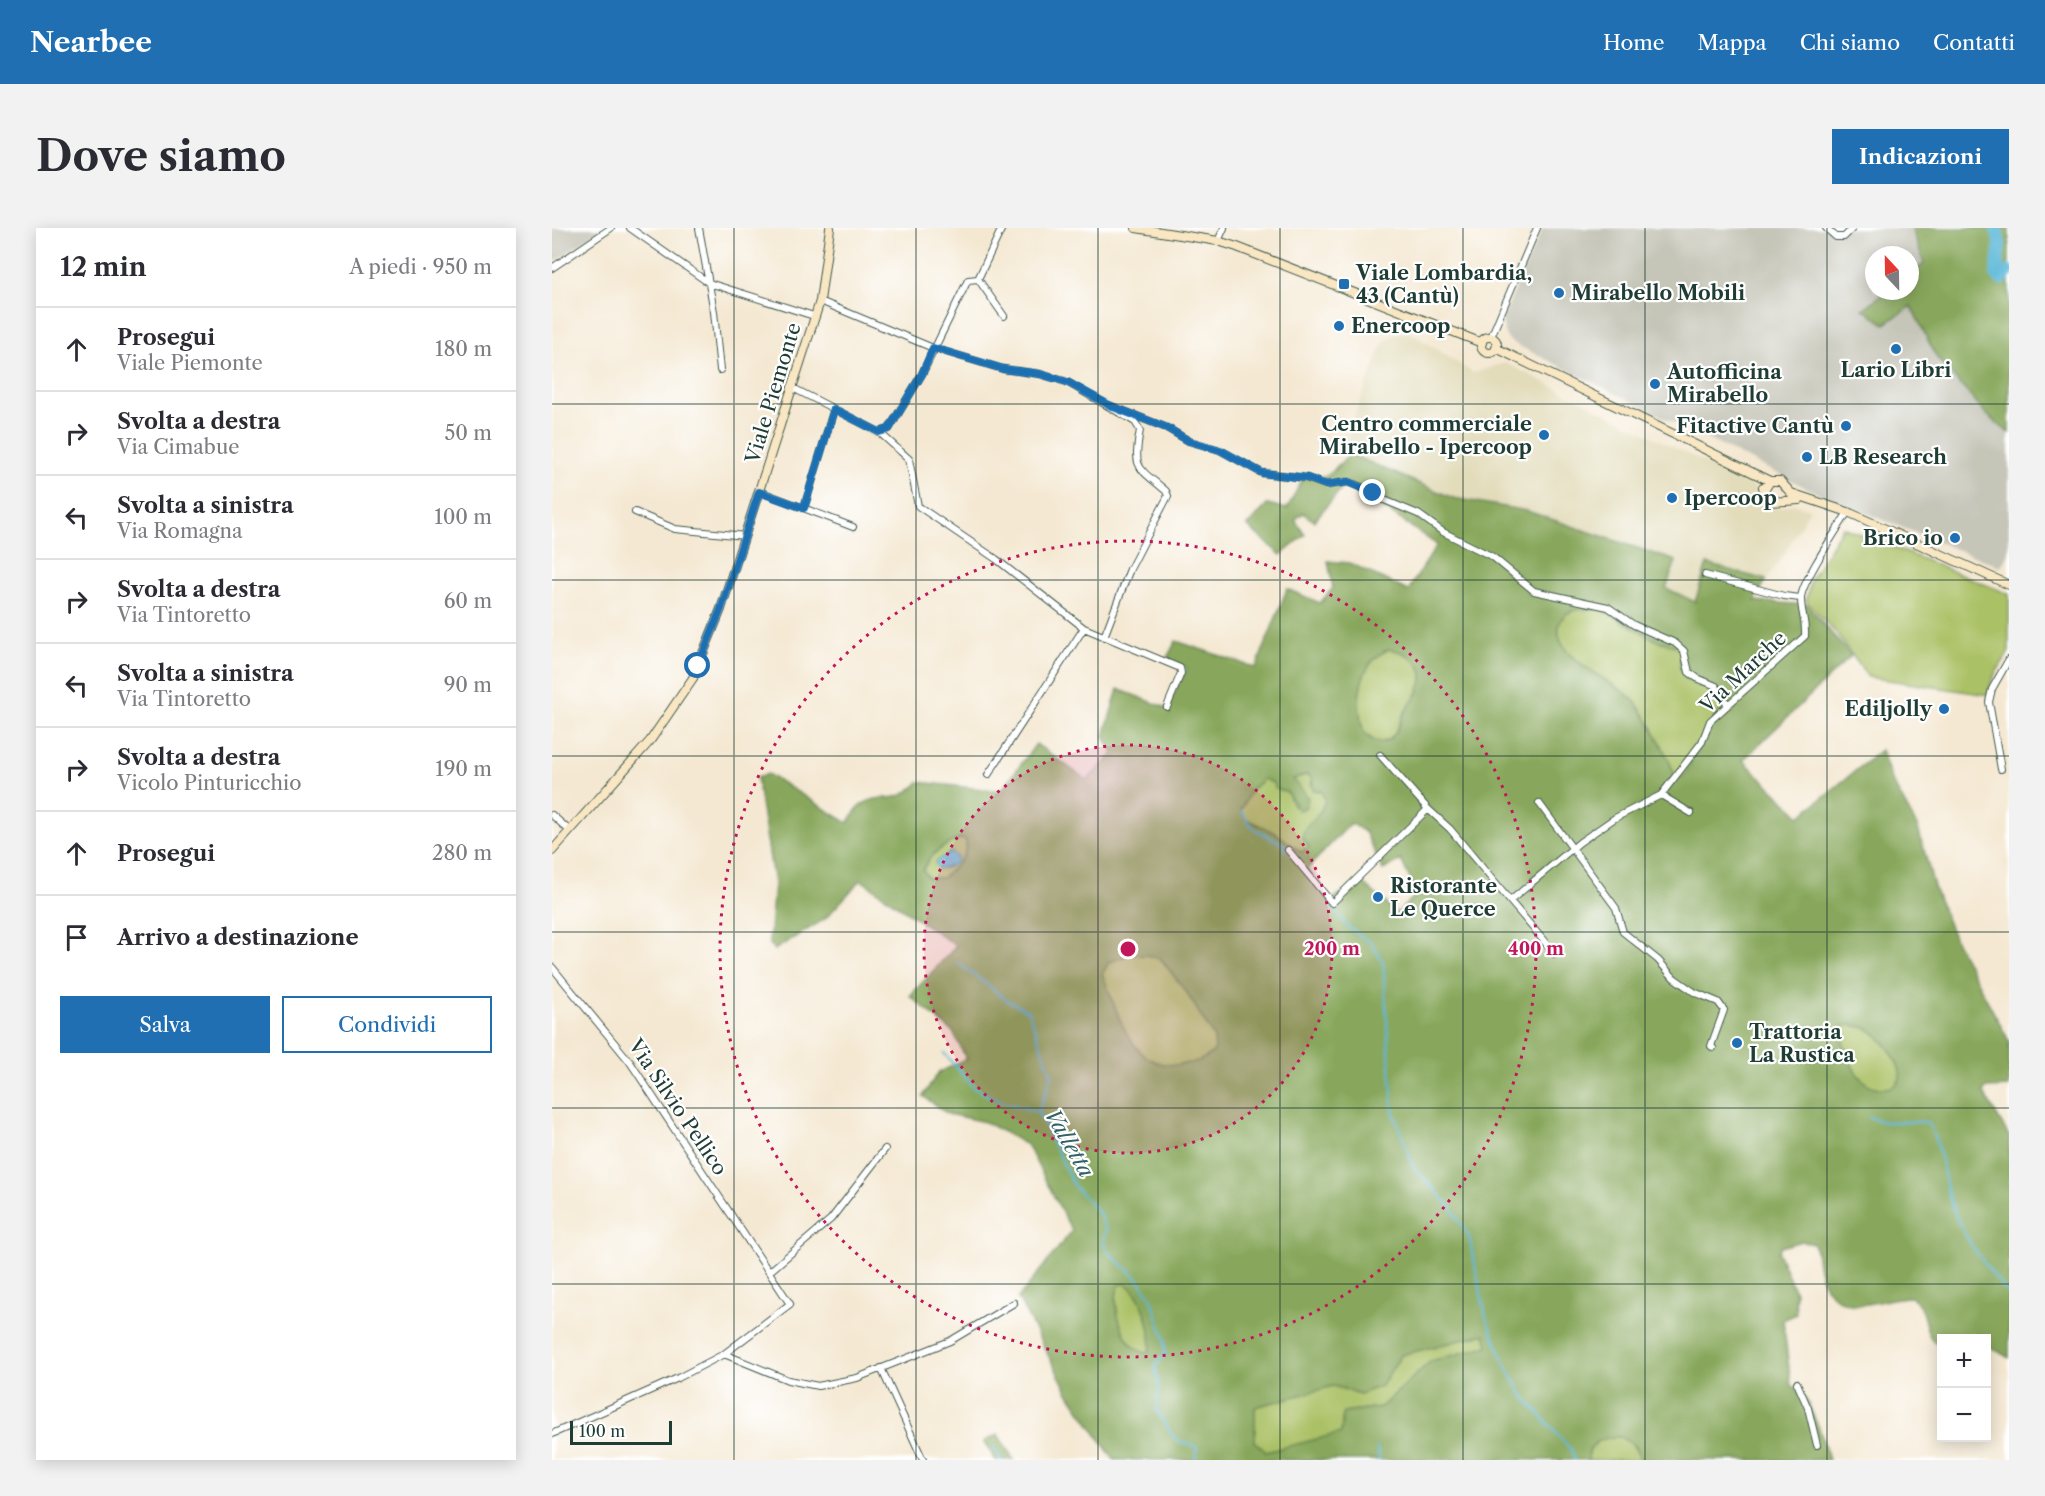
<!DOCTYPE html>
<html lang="it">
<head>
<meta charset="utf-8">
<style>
  body { margin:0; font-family:"Libre Caslon Text",serif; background:#f2f2f3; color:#2b2b33 }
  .controls { position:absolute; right:18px; bottom:18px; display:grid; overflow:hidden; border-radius:0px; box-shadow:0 3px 15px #0003 }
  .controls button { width:54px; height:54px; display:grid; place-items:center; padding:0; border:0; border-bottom:2px solid #e1e1e2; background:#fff; color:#2b2b33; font:30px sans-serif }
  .compass { position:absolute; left:1313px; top:18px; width:54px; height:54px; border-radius:50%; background:#fff; box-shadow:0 3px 15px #0003; rotate:338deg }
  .scale { position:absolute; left:18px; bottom:15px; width:102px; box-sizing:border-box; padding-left:6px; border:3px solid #1f3d34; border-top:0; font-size:16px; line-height:21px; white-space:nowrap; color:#1f3d34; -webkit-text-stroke:4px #fff; paint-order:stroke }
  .stop { position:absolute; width:18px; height:18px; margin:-14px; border:4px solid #1f6fb2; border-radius:50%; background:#fff }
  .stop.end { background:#1f6fb2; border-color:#fff; box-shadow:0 2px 6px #0008 }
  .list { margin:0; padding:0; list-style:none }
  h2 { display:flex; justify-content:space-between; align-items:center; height:78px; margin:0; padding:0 24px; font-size:26px }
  h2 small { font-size:20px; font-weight:400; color:#7c7c81 }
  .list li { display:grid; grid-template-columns:39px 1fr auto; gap:18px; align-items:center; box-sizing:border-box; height:84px; padding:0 24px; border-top:2px solid #e1e1e2 }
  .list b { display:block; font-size:22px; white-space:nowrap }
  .list p { margin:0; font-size:20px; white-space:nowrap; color:#7c7c81 }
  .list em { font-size:20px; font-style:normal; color:#7c7c81 }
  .actions { display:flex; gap:12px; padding:18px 24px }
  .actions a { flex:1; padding:14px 0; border:2px solid #1f6fb2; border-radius:0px; text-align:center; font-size:21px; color:#1f6fb2 }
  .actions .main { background:#1f6fb2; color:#fff }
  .icon { flex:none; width:33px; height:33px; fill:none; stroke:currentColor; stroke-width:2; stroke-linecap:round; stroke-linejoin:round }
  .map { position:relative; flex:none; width:1457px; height:1232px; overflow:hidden; border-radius:0px }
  header { display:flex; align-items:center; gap:36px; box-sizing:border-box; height:84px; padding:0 30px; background:#1f6fb2; color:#fff }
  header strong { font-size:28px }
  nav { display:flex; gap:33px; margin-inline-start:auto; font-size:21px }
  .intro { display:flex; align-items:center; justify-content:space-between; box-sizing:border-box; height:144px; padding:0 36px }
  h1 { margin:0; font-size:42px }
  .button { padding:15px 27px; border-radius:0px; background:#1f6fb2; color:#fff; font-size:21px; font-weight:700 }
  main { display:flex; gap:36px; padding:0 36px }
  aside { flex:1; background:#fff; border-radius:0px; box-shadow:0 3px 15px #0003 }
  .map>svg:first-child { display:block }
</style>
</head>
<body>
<header>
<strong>Nearbee</strong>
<nav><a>Home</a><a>Mappa</a><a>Chi siamo</a><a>Contatti</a></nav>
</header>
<div class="intro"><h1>Dove siamo</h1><a class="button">Indicazioni</a></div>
<main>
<aside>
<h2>12 min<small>A piedi · 950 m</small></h2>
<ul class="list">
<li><svg class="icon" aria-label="ahead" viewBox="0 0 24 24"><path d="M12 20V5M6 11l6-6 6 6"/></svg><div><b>Prosegui</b><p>Viale Piemonte</p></div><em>180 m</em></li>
<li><svg class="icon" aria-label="right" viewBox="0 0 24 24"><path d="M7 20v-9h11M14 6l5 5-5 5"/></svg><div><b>Svolta a destra</b><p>Via Cimabue</p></div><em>50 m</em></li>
<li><svg class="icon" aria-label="left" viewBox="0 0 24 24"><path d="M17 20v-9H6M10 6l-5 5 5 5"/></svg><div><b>Svolta a sinistra</b><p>Via Romagna</p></div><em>100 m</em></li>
<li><svg class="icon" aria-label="right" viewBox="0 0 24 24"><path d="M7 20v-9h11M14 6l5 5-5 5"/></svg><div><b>Svolta a destra</b><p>Via Tintoretto</p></div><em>60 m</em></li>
<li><svg class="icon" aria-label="left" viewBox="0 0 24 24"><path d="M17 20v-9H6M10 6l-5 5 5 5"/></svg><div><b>Svolta a sinistra</b><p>Via Tintoretto</p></div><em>90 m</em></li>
<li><svg class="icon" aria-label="right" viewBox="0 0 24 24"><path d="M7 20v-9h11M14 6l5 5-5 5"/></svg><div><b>Svolta a destra</b><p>Vicolo Pinturicchio</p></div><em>190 m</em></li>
<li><svg class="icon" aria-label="ahead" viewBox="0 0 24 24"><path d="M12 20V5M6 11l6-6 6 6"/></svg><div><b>Prosegui</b></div><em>280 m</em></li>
<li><svg class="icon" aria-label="arrive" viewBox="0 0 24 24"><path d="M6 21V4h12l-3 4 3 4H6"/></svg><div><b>Arrivo a destinazione</b></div></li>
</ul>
<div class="actions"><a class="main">Salva</a><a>Condividi</a></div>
</aside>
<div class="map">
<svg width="1457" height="1232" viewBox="0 0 1457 1232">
  <rect width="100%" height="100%" fill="#fff"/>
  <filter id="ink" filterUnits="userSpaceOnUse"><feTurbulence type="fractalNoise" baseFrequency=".0167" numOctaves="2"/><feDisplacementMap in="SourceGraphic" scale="12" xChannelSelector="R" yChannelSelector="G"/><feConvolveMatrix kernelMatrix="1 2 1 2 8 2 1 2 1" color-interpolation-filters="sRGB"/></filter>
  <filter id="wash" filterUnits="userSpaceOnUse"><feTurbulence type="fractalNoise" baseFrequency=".008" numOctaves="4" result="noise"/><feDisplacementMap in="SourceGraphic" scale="24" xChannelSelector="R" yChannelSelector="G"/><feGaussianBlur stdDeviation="1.35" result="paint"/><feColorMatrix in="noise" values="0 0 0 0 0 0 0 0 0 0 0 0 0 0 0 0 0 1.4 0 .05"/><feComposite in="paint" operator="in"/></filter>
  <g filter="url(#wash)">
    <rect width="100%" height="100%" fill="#f4e8d2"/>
    <!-- built -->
    <path fill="#e2dcba" d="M856,103L921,145L953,135L968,142L1207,262L1210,272L1223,281L1241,276L1258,281L1230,330L1214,352L1155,336L1143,374L1114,360L1124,334L975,283L901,270L798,226L804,220L797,210V201L831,116L841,107Z"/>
    <!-- industrial -->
    <path fill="#c5c5b8" d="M0,0H50L0,36Z
      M991,0H1360L1372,36L1358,46V27H1322V63H1335L1311,81L1359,78L1385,130L1433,185L1457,205V324L1449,339L1269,267L959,114L953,107L950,91Z"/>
    <!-- green -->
    <path fill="#abc166" stroke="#657f4d" stroke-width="1.5" d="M1291,299L1457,366V424L1440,451L1436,467L1316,449L1284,405L1254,373L1259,351Z
      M1049,381L1104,412L1131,420L1144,457C1187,471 1166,485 1149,511C1141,523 1139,539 1131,550L1123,547C1113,523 1100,495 1083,474C1064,452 995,430 1008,394C1013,379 1036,380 1049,381Z
      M837,421C858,424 878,438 867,462C864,470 857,477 852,485C846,497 845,510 831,514L822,513L811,503C803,473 805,436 837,421Z
      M756,546L760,551L759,558L770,564L773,572L766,589L750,610L757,618L751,625L725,606L694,591L689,582L699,562L711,550L721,555L723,560L735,564L742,579L755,569L741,551Z
      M406,611L414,612C416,628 402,641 390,650H376L371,642C377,626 391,618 406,611Z
      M576,727H595L609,731L635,765L662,809L663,821C657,831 642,835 631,836C577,845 567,784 550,746L557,734Z
      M1298,797C1304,798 1311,798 1316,801C1329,807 1354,839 1347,853C1344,859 1337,860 1331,860C1304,861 1294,826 1288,804L1291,798Z
      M574,1056C592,1069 601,1101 598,1123L595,1125C571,1122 558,1076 567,1057Z
      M933,1106L937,1118L879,1134L829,1179L791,1184L790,1205L714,1224L703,1214V1179L781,1158L808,1166L829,1158L849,1127Z
      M1057,1209H1068L1078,1212L1089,1232H1036C1036,1219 1045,1212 1057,1209Z"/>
    <!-- forest -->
    <path fill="#88a75b" stroke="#547248" stroke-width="1.5" fill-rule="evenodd" d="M1360,0H1457V205L1433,185L1385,130L1359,78L1333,96L1311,81L1335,63H1358V46L1372,36Z
      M798,226L901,270L975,283L1124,333L1114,360L1143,374L1155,336L1214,352L1203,373L1255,377L1299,428L1191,532L1248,588L1329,522L1341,555L1366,600L1383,662L1403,712L1457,813V859L1435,860L1431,864L1457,908V1130L1435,1117L1434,1110H1390L1389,1119C1367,1107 1379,1084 1359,1069C1324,1069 1288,1096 1269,1048C1265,1038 1266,1027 1262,1016L1249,1013L1229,1019L1226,1024L1243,1064L1244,1086L1231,1092L1239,1156L1253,1169L1267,1200L1277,1232H1089L1082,1217L1068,1209C1052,1209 1036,1214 1036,1232H562L517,1166L466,1070L520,1003L475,917L433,894L396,886L371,868L386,845L414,831L401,804L358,768L404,718L309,652L273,691L222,722L217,714L222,656L205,550L216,546L296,595C300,589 304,580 311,576C331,563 342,580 367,554L449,563L484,516L535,552L561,526L552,508L566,461L615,480L635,440L615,430L624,413L704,440L735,361L768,375L781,360L776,333L798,335L856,363L885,317L795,254L762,293L751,285L743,292L753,307L729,327L695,298L716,276L735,281L751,250L775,248ZM1049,381L1104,412L1130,420C1129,428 1126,436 1129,443C1137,466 1183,453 1166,490C1162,498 1154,504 1149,512C1141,524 1139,539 1131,550L1123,547C1113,523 1100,495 1083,474C1064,452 995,430 1008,394C1014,379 1036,380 1049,381ZM837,421C858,424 878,438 867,462C864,470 857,477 852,486C847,495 846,507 835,513C826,518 816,510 811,503C803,473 805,436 837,421ZM756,546L760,551L761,562L770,564L773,572C770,591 751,593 750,610L757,618L749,625L725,606L694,591L689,582L699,562L712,551L721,555L723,560L735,564L746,582L753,580L756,570L741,551ZM799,595L813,604L831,642L849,632L865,666L845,685L809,653L779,672L755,641ZM406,611L414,612C417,628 402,641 390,650H376L371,642C377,626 391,618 406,611ZM576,727H595L609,731L635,765L662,809L663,821C657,831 642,835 631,836C577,845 567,784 550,746L557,734ZM1298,797C1304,798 1311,798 1316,801C1329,807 1354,839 1347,853C1344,859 1337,860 1331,860C1304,861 1294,826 1288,804L1291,798ZM574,1056C592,1069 601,1101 598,1123L595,1125C571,1122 558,1076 567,1057ZM933,1106L936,1118L879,1133L829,1179L791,1184L789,1205L714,1224L703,1214V1179L781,1158L808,1166L829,1158L849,1127Z
      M446,1207L462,1232H443L432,1213Z"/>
    <!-- water -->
    <path fill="#5ab8d9" stroke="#3c7a86" stroke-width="1.5" d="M399,624L406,631C403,637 393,642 386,640L383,634Z"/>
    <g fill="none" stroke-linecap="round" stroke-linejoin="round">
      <!-- stream -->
      <path stroke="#5ab8d9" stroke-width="2" d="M690,583C701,606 711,604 732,617L734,623
        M780,678L795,698L819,715L831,734L841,883L862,940L899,979L917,1009L934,1089L953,1136L969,1165L1020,1223L1022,1232
        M406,735L455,772L476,783L500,848L486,883
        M392,825L422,860L447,873L486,884L522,958L547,985L554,1002L551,1014L555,1023L585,1050L599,1069L613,1112V1127L603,1138L607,1158L605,1183L623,1211L645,1220L643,1232
        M1317,889L1332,894H1375C1391,920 1390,950 1400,978C1411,1011 1436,1040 1457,1067
        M440,1217L449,1232
        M825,1220L827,1232"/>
      <!-- river -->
      <path stroke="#5ab8d9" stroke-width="12" d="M1444,0L1448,16L1444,47L1449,52L1457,43"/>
    </g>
  </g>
  <g filter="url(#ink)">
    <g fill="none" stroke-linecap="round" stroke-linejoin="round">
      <defs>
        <path id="street" d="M78,0L157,55L262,88
          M147,0L162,84L168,142
          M1274,0L1284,9H1292L1301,0
          M666,13L672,0
          M0,40L59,0
          M426,51L452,88
          M268,73L381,120L451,141L488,146L515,154L583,194L588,202C581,242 585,238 614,263L616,268L578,341L552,409
          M939,109L985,0
          M239,159L327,204L337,201L370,146L416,52L426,51L450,0
          M559,178L615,200L637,213L668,222L710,245L755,250L774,257L796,254L817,262L825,269L866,286L891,304L941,329L982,363L1056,379L1082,397L1123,415L1132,423L1137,444L1145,450L1164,458L1176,477
          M327,204L357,231L366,278L444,331L532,400L628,440L629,445L615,479
          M207,263L301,299
          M252,280L282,181
          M83,284L123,301L193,308
          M1153,347L1232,368L1248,370
          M828,527L876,581
          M1449,541L1437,474L1440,461L1457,431
          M436,547L532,400
          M1109,567L1139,585
          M987,575L1064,680L1071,704L1106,732L1122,750L1142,764L1166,774L1172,782L1159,818L1161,820
          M0,587L18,603
          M736,622L780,675L876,581L898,601L958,673L1028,614L1063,590L1109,567L1150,514L1158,493L1253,408C1254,392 1249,385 1249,371C1248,356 1286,300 1296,284
          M958,673L1003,726
          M0,739L78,834L238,1076L172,1126L126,1150L0,1206
          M217,1044L279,991L333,921
          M172,1126L236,1152L266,1158L305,1150L398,1113L462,1075
          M329,1140L371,1232
          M1245,1155L1256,1180L1265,1217"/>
        <path id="secondary" d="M584,0L666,13L685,19L930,115
          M929 117a8 8 0 1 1 16 0a8 8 0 1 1-16 0Z
          M944,120L1218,253
          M1211,259L1214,270L1219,274L1247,272
          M1212,263L1218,253H1228L1239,265L1296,284L1457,357
          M0,623L98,513L141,450L169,381L268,73L278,0"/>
      </defs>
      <!-- street casing -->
      <use href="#street" stroke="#3f574c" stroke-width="8"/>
      <!-- secondary casing -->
      <use href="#secondary" stroke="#3f574c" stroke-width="10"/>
      <!-- street -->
      <use href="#street" stroke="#fff" stroke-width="6"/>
      <!-- secondary -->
      <use href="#secondary" stroke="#f9e7c3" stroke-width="8"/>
    </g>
  </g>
  <g fill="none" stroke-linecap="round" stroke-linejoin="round" filter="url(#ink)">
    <!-- route -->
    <path stroke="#1f6fb2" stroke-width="8" d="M146,438L169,381L207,264L252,280L282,181L327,204L337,201L370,146L381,120L451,141L488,146L515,154L559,178L615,200L637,213L668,222L710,245L755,250L774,257L796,254L821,265"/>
  </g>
  <!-- grid -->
  <path fill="none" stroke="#1f3d34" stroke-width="1.5" stroke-opacity="0.55" d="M182,0V1232M364,0V1232M546,0V1232M728,0V1232M911,0V1232M1093,0V1232M1275,0V1232M0,176H1457M0,352H1457M0,528H1457M0,704H1457M0,880H1457M0,1056H1457"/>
  <!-- distance rings -->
  <circle cx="576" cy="721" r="204" fill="#c2185b" fill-opacity=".12"/>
  <g fill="none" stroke="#c2185b" stroke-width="3" stroke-dasharray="3 6">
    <circle cx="576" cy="721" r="204"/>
    <circle cx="576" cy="721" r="408"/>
  </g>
  <!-- markers -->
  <g fill="#1f6fb2" stroke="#fff" stroke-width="2">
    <rect x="786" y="50" width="12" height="12" rx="3"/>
    <circle cx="1007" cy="65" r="6"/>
    <circle cx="787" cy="98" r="6"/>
    <circle cx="1344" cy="121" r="6"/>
    <circle cx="1103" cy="156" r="6"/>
    <circle cx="1294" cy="198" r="6"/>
    <circle cx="992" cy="207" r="6"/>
    <circle cx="1255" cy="229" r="6"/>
    <circle cx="1120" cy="270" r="6"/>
    <circle cx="1403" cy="310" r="6"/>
    <circle cx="1392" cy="481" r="6"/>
    <circle cx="826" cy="669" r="6"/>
    <circle cx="1185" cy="815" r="6"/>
  </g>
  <g text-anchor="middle" stroke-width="4.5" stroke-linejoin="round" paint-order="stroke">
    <!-- poi labels -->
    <g font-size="20" font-weight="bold" fill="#1f3d34" stroke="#fff" text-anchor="start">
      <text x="804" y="52">Viale Lombardia,<tspan x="804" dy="23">43 (Cantù)</tspan></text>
      <text x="1019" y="72">Mirabello Mobili</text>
      <text x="799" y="105">Enercoop</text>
      <text x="1344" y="149" text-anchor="middle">Lario Libri</text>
      <text x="1115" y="151">Autofficina<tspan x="1115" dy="23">Mirabello</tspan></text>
      <text x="980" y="203" text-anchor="end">Centro commerciale<tspan x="980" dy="23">Mirabello - Ipercoop</tspan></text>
      <text x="1282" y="205" text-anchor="end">Fitactive Cantù</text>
      <text x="1267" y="236">LB Research</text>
      <text x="1132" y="277">Ipercoop</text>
      <text x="1391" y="317" text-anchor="end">Brico io</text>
      <text x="1380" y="488" text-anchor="end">Ediljolly</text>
      <text x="838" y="665">Ristorante<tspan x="838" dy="23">Le Querce</tspan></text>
      <text x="1197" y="811">Trattoria<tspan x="1197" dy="23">La Rustica</tspan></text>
    </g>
    <!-- street labels -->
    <g font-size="20" fill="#1f3d34" stroke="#fff">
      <text transform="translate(221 165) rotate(-73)" y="7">Viale Piemonte</text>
      <text transform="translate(1191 444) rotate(-43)" y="7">Via Marche</text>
      <text transform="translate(126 879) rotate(56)" y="7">Via Silvio Pellico</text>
    </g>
    <!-- water labels -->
    <g font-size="21" font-style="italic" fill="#316266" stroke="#fff">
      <text transform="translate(517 915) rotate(60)" y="7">Valletta</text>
    </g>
  </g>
  <circle cx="576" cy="721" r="9" fill="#c2185b" stroke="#fff" stroke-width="3"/>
  <g font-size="18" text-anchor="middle" font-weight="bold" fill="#c2185b" stroke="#fff" stroke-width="4.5" stroke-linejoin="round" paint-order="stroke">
    <text x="780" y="727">200 m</text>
    <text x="984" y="727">400 m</text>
  </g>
</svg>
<div class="controls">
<button>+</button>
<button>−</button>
</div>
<svg class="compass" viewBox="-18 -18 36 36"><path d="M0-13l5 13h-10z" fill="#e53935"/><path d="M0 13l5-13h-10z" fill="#7c7c81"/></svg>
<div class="scale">100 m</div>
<div class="stop" style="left:146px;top:438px"></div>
<div class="stop end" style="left:821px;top:265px"></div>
</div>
</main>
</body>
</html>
